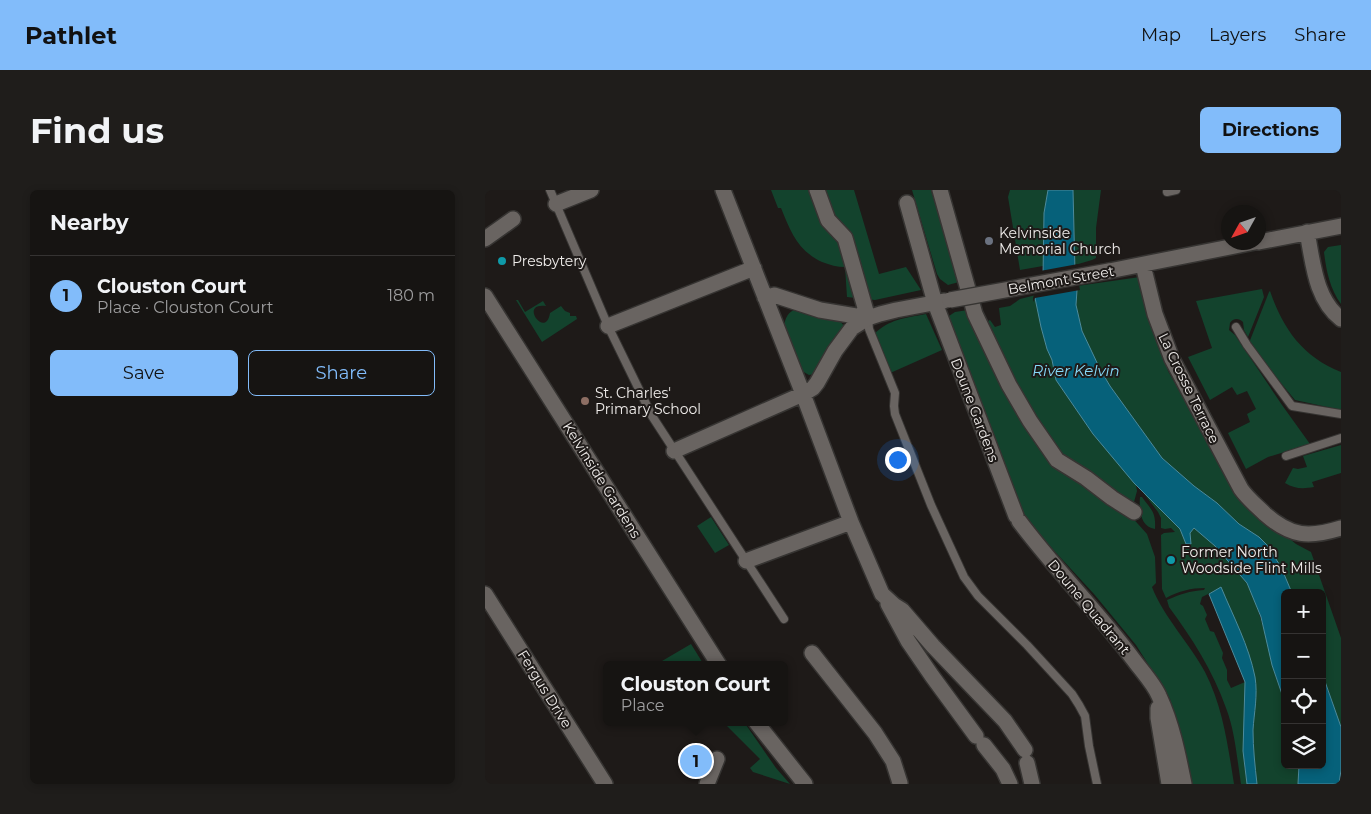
<!DOCTYPE html>
<html lang="en">
<head>
<meta charset="utf-8">
<style>
  body { margin:0; font-family:Montserrat,sans-serif; background:#1f1d1b; color:#f1f3f6 }
  .controls { position:absolute; right:15px; bottom:15px; display:grid; overflow:hidden; border-radius:8px; box-shadow:0 2px 8px #0003 }
  .controls button { width:45px; height:45px; display:grid; place-items:center; padding:0; border:0; border-bottom:1px solid #353332; background:#161412; color:#f1f3f6; font:25px sans-serif }
  .compass { position:absolute; left:736px; top:15px; width:45px; height:45px; border-radius:50%; background:#161412; box-shadow:0 2px 8px #0003; rotate:230deg }
  .you { position:absolute; left:412px; top:269px; width:18px; height:18px; margin:-12px; border:4px solid #fff; border-radius:50%; background:#1a73e8; box-shadow:0 0 0 8px #1a73e833 }
  .badge { display:grid; place-items:center; width:32px; height:32px; border-radius:50%; background:#82bcfa; color:#111; font-size:16px; font-weight:700 }
  .pin { position:absolute; translate:-50% -50%; border:2px solid #fff; box-shadow:0 1px 5px #0006 }
  .popup { position:absolute; left:118px; top:471px; width:185px; height:65px; box-sizing:border-box; display:grid; place-content:center; border-radius:8px; background:#161412; filter:drop-shadow(0 1px 4px #0005); font-size:16px; white-space:nowrap; color:#9e9e9f }
  .popup b { font-size:19px; color:#f1f3f6 }
  .popup::after { content:''; position:absolute; left:50%; top:100%; margin-left:-10px; border:10px solid transparent; border-top-color:#161412 }
  .list { margin:0; padding:0; list-style:none }
  h2 { display:flex; justify-content:space-between; align-items:center; height:65px; margin:0; padding:0 20px; font-size:21px }
  h2 small { font-size:16px; font-weight:400; color:#9e9e9f }
  .list li { display:grid; grid-template-columns:32px 1fr auto; gap:15px; align-items:center; box-sizing:border-box; height:80px; padding:0 20px; border-top:1px solid #353332 }
  .list b { display:block; font-size:19px; white-space:nowrap }
  .list p { margin:0; font-size:16px; white-space:nowrap; color:#9e9e9f }
  .list em { font-size:16px; font-style:normal; color:#9e9e9f }
  .actions { display:flex; gap:10px; padding:15px 20px }
  .actions a { flex:1; padding:11px 0; border:1px solid #82bcfa; border-radius:8px; text-align:center; font-size:18px; color:#82bcfa }
  .actions .main { background:#82bcfa; color:#111 }
  .icon { flex:none; width:28px; height:28px; fill:none; stroke:currentColor; stroke-width:2; stroke-linecap:round; stroke-linejoin:round }
  .map { position:relative; flex:none; width:856px; height:594px; overflow:hidden; border-radius:8px }
  header { display:flex; align-items:center; gap:30px; box-sizing:border-box; height:70px; padding:0 25px; background:#82bcfa; color:#111 }
  header strong { font-size:24px }
  nav { display:flex; gap:28px; margin-inline-start:auto; font-size:18px }
  .intro { display:flex; align-items:center; justify-content:space-between; box-sizing:border-box; height:120px; padding:0 30px }
  h1 { margin:0; font-size:35px }
  .button { padding:12px 22px; border-radius:8px; background:#82bcfa; color:#111; font-size:18px; font-weight:700 }
  main { display:flex; gap:30px; padding:0 30px }
  aside { flex:1; background:#161412; border-radius:8px; box-shadow:0 2px 8px #0003 }
  .map>svg:first-child { display:block }
</style>
</head>
<body>
<header>
<strong>Pathlet</strong>
<nav><a>Map</a><a>Layers</a><a>Share</a></nav>
</header>
<div class="intro"><h1>Find us</h1><a class="button">Directions</a></div>
<main>
<aside>
<h2>Nearby<small></small></h2>
<ul class="list">
<li><span class="badge">1</span><div><b>Clouston Court</b><p>Place · Clouston Court</p></div><em>180 m</em></li>
</ul>
<div class="actions"><a class="main">Save</a><a>Share</a></div>
</aside>
<div class="map">
<svg width="856" height="594" viewBox="0 0 856 594">
  <rect width="100%" height="100%" fill="#1e1a18"/>
  <!-- green -->
  <path fill="#13432d" d="M286,0H369L394,84L421,77L436,100L390,110L362,107L360,77C352,77 345,75 337,72C312,60 306,42 296,18H293Z
    M427,0H446L474,92L463,95L455,89L452,84Z
    M525,0H563L559,23L558,76L535,80L523,7Z
    M588,0H616L611,38V68L607,70L590,75Z
    M856,55V114C845,99 841,80 839,62L843,57Z
    M655,87L683,181L734,270L789,336L811,354L826,362L856,448V537L837,483V403H807L796,377L782,355L774,347L754,334L732,313L709,296L677,268L625,196L608,165L597,141L591,115L592,96Z
    M777,99L779,107L763,147L759,140L758,132C754,128 748,128 745,133L744,140L750,145L797,215L825,254L783,267L761,279L743,243L765,232L762,224L771,219L762,201L752,205L747,197L725,210L703,167L727,158L711,111Z
    M785,101C798,139 818,167 856,182V220L810,210L768,159L764,153L784,102Z
    M551,105L550,108L556,137L562,159L567,170L571,190L608,244L651,295L652,301L649,312H646L572,266L503,143L508,141L503,131L505,130L510,137L516,135L514,118L525,116L535,109Z
    M31,110H33L40,122L58,111L61,116C33,112 61,150 65,123L76,116L80,121L85,123V126H91L92,129L57,152Z
    M312,119L354,130L360,137L329,184L324,185L317,181L299,137C300,128 303,121 312,119Z
    M483,120L567,270L644,324L662,344L670,367L671,393L667,397C678,426 705,454 720,482C738,517 743,556 749,594H706L685,509L651,455L609,404L550,340L533,315L462,130L465,129L464,126L470,122Z
    M441,124L457,160L403,184L388,145C404,129 420,128 441,124Z
    M856,255V283L827,292L829,297C818,299 810,299 800,293L808,278L813,279L822,277L818,266Z
    M657,301L695,339L701,354L705,343L709,338L730,356L762,393L772,417L782,450L787,475L800,513V575H814L813,594H772L769,570L768,540L771,504L731,400L717,407L715,414L718,416L722,425L720,429L725,441L729,442L738,463L737,468L742,480V490L746,498L760,492L759,572L762,594H756C752,569 750,541 741,518C728,481 707,448 684,417L682,410C696,404 704,401 719,400L720,398C706,398 694,401 681,408L677,399L676,345L679,343L690,342L686,338L680,339L676,338V328L673,322Z
    M655,307H657C666,320 671,321 670,339C655,337 654,319 655,307Z
    M226,327L244,355L230,363L212,336Z
    M206,454L219,475H179L177,471Z
    M238,532H259L291,578L305,594L268,582L265,578L275,569Z"/>
  <!-- water -->
  <path fill="#06617a" stroke="#4c8b9c" d="M563,0H588L590,82L592,100L591,115L597,141L615,179L625,196L677,268L709,296L732,313L754,334L774,347L782,355L796,377L807,403H800V513L787,475L776,427L762,393L730,356L709,338L705,343L706,354H701L695,339L649,293L608,244L571,190L567,170L562,159L556,137L550,108L558,86L559,23Z
    M736,397C748,426 764,456 770,487C773,505 769,523 768,540C768,558 770,576 772,594H762L758,561L760,492L724,404Z
    M837,483L856,537V580L854,594H813L814,575H837Z"/>
  <!-- pier -->
  <path fill="#1e1a18" d="M593,74L592,82L595,100L550,108L548,112V108L555,85V81Z"/>
  <g fill="none" stroke-linecap="round" stroke-linejoin="round">
    <defs>
      <path id="lane" d="M65,0L123,136L167,226L299,429
        M682,2L691,0
        M383,128L384,139L410,203L409,216L410,224L446,315L479,387L493,406L542,455L587,504L594,515L600,526L604,556L612,594
        M751,137L762,155L807,216L856,224
        M801,266L856,248"/>
      <path id="street" d="M238,0L318,204L366,332L397,404L409,415L417,420L448,456L520,531L540,560
        M332,0L343,30L360,48L383,128
        M455,0L490,124L524,195L545,231L572,270L601,288L627,308L649,322
        M422,13L450,113L531,326
        M71,14L106,0
        M822,42C828,72 830,109 856,129
        M0,49L28,29
        M774,52L856,36
        M658,75L670,124L687,169L756,299C763,309 772,316 780,324C806,347 824,348 856,338
        M624,81L770,52
        M0,106L234,475
        M280,108L289,105L335,120L383,128
        M123,136L269,78
        M189,261L318,204L328,198L332,193L350,161L367,138L383,128L395,124L411,120L459,111
        M534,331C570,379 612,421 648,469C656,480 669,494 674,506C687,534 693,564 699,594
        M261,371L366,332
        M0,404L120,594
        M403,414L423,451L447,486L491,546
        M327,463L390,543L408,571L415,593
        M673,518V528L684,594
        M271,532L320,594
        M499,555L518,579L525,594
        M542,573L547,594
        M222,594L232,569"/>
    </defs>
    <!-- lane casing -->
    <use href="#lane" stroke="#363432" stroke-width="10"/>
    <!-- street casing -->
    <use href="#street" stroke="#363432" stroke-width="18"/>
    <!-- lane -->
    <use href="#lane" stroke="#696461" stroke-width="8"/>
    <!-- street -->
    <use href="#street" stroke="#696461" stroke-width="15"/>
    <defs>
      <path id="street-bridge" d="M465,110L624,81"/>
    </defs>
    <!-- street-bridge casing -->
    <use href="#street-bridge" stroke="#363432" stroke-width="18" stroke-linecap="butt"/>
    <!-- street-bridge -->
    <use href="#street-bridge" stroke="#696461" stroke-width="15"/>
  </g>
  <!-- markers -->
  <circle fill="#6b7280" stroke="#1e1a18" stroke-width="2" cx="504" cy="51" r="5"/>
  <g fill="#0f9aa8" stroke="#1e1a18" stroke-width="2">
    <circle cx="17" cy="71" r="5"/>
    <circle cx="686" cy="370" r="5"/>
  </g>
  <circle fill="#8d6e63" stroke="#1e1a18" stroke-width="2" cx="100" cy="211" r="5"/>
  <g text-anchor="middle" stroke-width="4" stroke-linejoin="round" paint-order="stroke">
    <!-- poi labels -->
    <g font-size="14" fill="#efecea" stroke="#1e1a18" text-anchor="start">
      <text x="514" y="48">Kelvinside<tspan x="514" dy="16">Memorial Church</tspan></text>
      <text x="27" y="76">Presbytery</text>
      <text x="110" y="208">St. Charles'<tspan x="110" dy="16">Primary School</tspan></text>
      <text x="696" y="367">Former North<tspan x="696" dy="16">Woodside Flint Mills</tspan></text>
    </g>
    <!-- street labels -->
    <g font-size="14" fill="#efecea" stroke="#1e1a18">
      <text transform="translate(576 90) rotate(-10)" y="5">Belmont Street</text>
      <text transform="translate(704 198) rotate(64)" y="5">La Crosse Terrace</text>
      <text transform="translate(490 220) rotate(69)" y="5">Doune Gardens</text>
      <text transform="translate(117 290) rotate(58)" y="5">Kelvinside Gardens</text>
      <text transform="translate(604 417) rotate(50)" y="5">Doune Quadrant</text>
      <text transform="translate(60 499) rotate(58)" y="5">Fergus Drive</text>
    </g>
    <!-- water labels -->
    <g font-size="15" font-style="italic" fill="#86d9f8" stroke="#1e1a18">
      <text x="591" y="186">River Kelvin</text>
    </g>
  </g>
</svg>
<div class="controls">
<button>+</button>
<button>−</button>
<button><svg class="icon" aria-label="locate" viewBox="0 0 24 24"><circle cx="12" cy="12" r="6"/><path d="M12 2v4M12 18v4M2 12h4M18 12h4"/></svg></button>
<button><svg class="icon" aria-label="layers" viewBox="0 0 24 24"><path d="M12 4l9 5-9 5-9-5zM3 14l9 5 9-5"/></svg></button>
</div>
<svg class="compass" viewBox="-18 -18 36 36"><path d="M0-13l5 13h-10z" fill="#e53935"/><path d="M0 13l5-13h-10z" fill="#9e9e9f"/></svg>
<div class="you"></div>
<div class="pin badge" style="left:211px;top:571px">1</div>
<div class="popup"><b>Clouston Court</b>Place</div>
</div>
</main>
</body>
</html>
